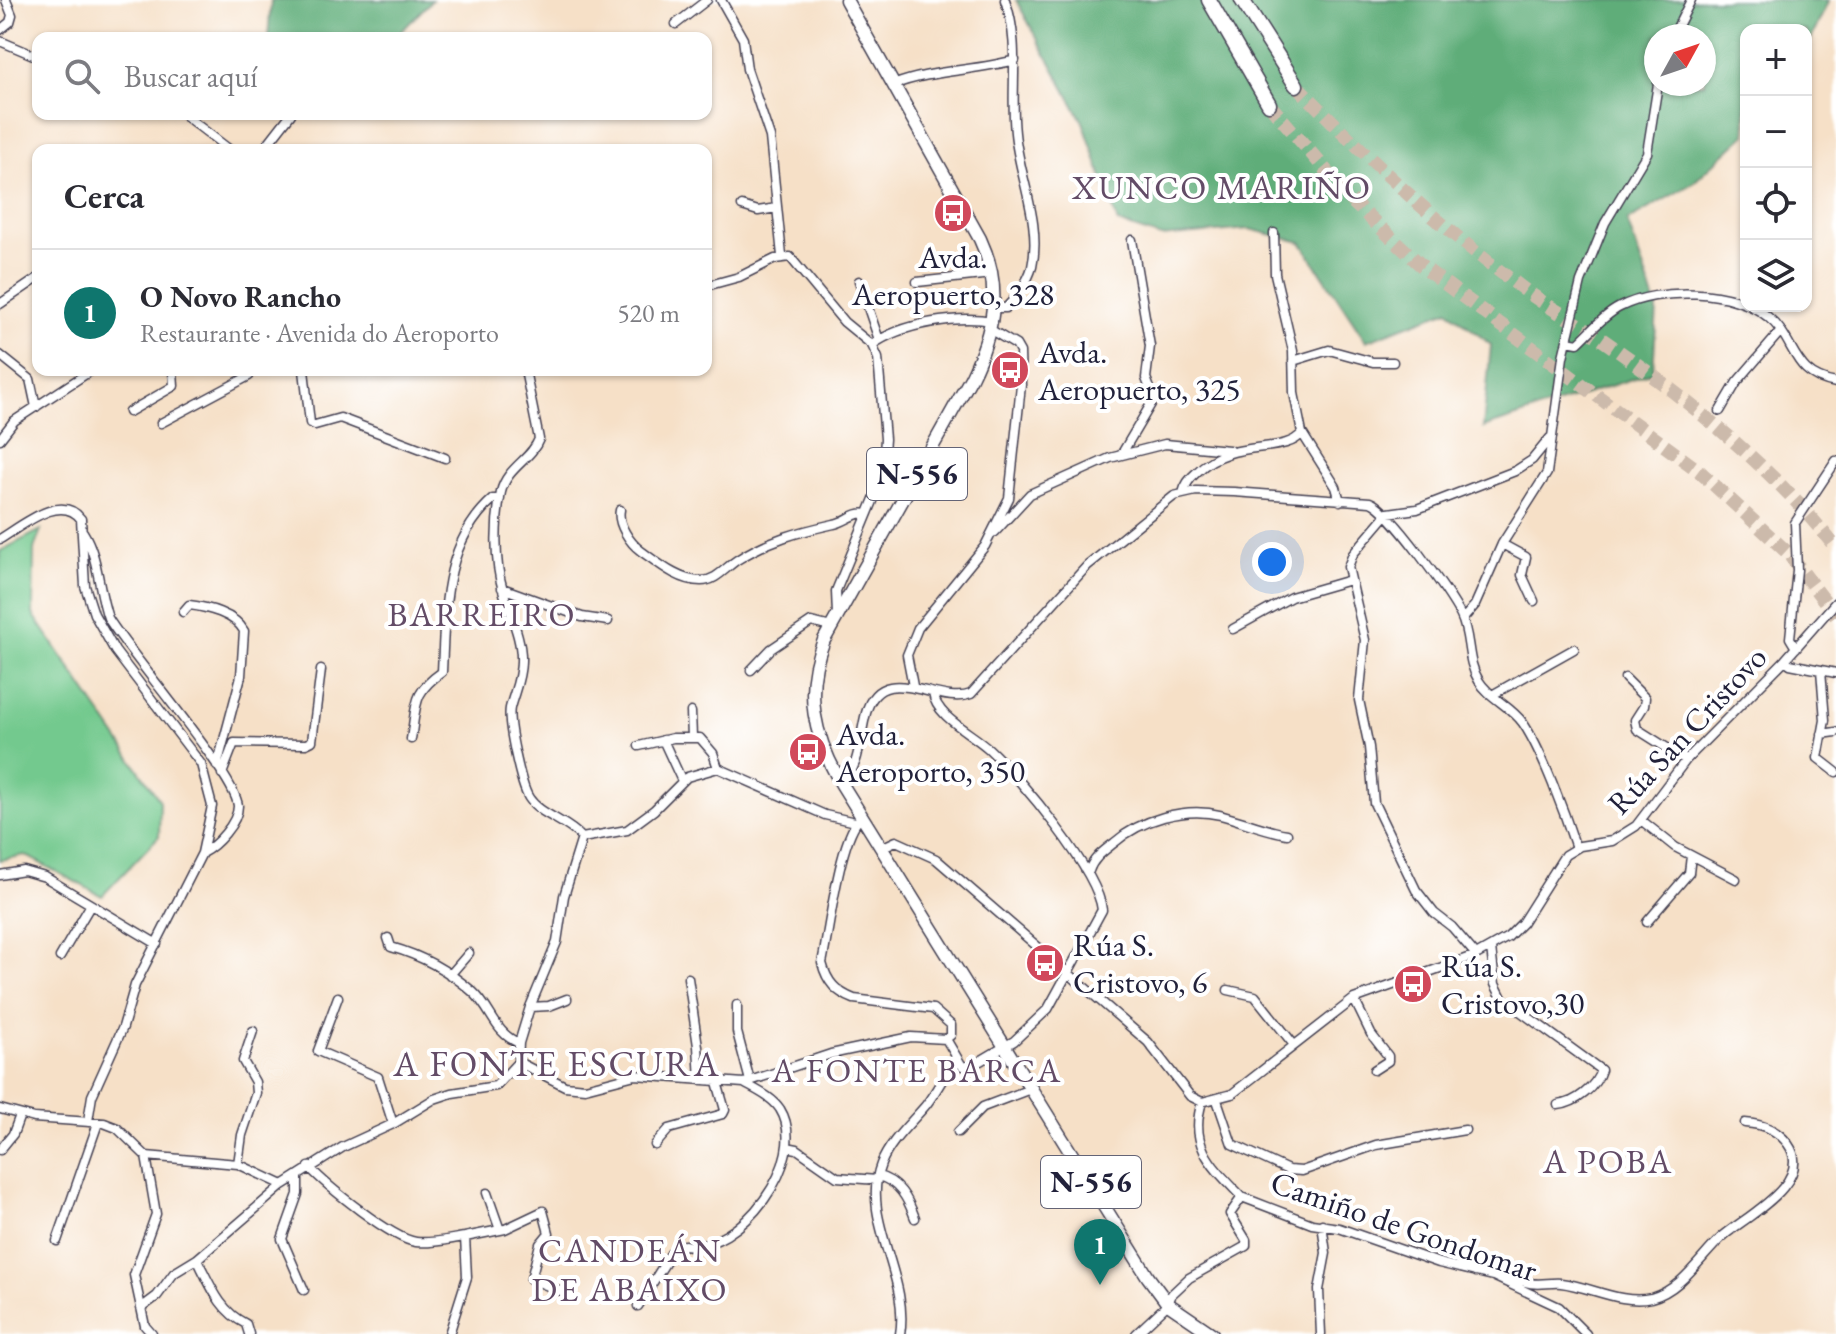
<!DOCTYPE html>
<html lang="es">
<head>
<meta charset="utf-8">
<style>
  body { margin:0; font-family:"EB Garamond",serif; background:#f2f2f3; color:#2b2b33 }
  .controls { position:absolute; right:24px; top:24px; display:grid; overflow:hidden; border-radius:16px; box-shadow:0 2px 6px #0004 }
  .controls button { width:72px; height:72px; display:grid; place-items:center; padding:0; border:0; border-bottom:2px solid #e1e1e2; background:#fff; color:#2b2b33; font:40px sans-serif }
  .compass { position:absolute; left:1644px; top:24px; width:72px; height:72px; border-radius:50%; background:#fff; box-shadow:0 2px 6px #0004; rotate:50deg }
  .you { position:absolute; left:1272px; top:562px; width:28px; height:28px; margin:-20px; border:6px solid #fff; border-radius:50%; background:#1a73e8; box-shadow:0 0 0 12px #1a73e833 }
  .badge { display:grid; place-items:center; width:52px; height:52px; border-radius:50%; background:#0f766e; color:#fff; font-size:26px; font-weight:700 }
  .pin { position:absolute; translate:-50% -66px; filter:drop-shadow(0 2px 4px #0008) }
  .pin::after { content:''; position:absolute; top:42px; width:28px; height:24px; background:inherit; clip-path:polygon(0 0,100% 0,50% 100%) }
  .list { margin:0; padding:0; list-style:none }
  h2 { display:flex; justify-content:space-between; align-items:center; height:104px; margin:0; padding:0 32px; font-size:34px }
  h2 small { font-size:26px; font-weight:400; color:#7c7c81 }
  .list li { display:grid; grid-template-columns:52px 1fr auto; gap:24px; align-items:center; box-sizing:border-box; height:128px; padding:0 32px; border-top:2px solid #e1e1e2 }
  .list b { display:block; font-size:30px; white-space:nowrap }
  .list p { margin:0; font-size:26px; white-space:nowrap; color:#7c7c81 }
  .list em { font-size:26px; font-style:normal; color:#7c7c81 }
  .icon { flex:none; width:44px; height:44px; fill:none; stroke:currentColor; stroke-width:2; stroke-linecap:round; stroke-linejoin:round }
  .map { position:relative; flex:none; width:1836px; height:1334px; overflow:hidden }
  .search { position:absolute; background:#fff; box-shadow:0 2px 6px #0004; left:32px; top:32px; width:680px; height:88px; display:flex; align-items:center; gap:20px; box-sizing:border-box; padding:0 28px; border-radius:16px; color:#7c7c81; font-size:30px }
  .panel { position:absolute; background:#fff; box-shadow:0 2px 6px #0004; left:32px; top:144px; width:680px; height:232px; border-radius:16px }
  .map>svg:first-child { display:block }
</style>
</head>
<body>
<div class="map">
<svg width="1836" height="1334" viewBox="0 0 1836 1334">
  <rect width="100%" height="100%" fill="#fff"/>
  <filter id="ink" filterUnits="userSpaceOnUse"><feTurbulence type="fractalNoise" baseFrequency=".0125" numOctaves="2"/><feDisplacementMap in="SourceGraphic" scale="16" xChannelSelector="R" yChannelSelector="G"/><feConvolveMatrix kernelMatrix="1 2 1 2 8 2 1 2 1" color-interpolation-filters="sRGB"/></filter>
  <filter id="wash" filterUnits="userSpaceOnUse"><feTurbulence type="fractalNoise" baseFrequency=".006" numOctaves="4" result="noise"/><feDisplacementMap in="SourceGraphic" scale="32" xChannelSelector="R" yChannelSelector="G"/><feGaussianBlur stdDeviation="1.8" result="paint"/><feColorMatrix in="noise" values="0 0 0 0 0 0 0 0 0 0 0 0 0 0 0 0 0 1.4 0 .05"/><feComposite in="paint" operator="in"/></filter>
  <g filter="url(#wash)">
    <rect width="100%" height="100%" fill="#f6e0c7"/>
    <!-- green -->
    <path fill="#73c98e" stroke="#4a7664" stroke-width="2" d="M41,530L34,549L33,614L160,801L159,836L102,896L25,855L0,860V551Z"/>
    <!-- forest -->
    <path fill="#5ead79" stroke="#40685a" stroke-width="2" fill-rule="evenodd" d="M271,0H432L395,38H268Z
      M1016,0H1829L1806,50V30H1746V134L1693,183L1627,221L1657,308L1653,372L1483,428L1491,345L1448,310L1366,341L1301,242L1249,229L1161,237L1118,223L1083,122ZM1656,36H1704V84H1656Z"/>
  </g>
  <g filter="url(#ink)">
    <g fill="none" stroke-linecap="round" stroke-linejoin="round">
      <!-- motorway-tunnel -->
      <path stroke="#ccbaab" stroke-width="14" stroke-dasharray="14 7" stroke-linecap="butt" d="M1296,85C1367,157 1437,225 1518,285C1544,305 1573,320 1600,338C1686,398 1771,465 1836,548
        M1269,104L1354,203L1424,268L1699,471L1788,553L1836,616"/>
      <defs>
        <path id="minor" d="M721,0L743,39L747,69L770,137L782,256
          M676,24L707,0
          M0,30L10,22L12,15L6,0
          M1673,36L1691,0
          M0,41L38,57
          M893,85C931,70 975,71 1015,60
          M183,114L230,150
          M263,150L291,114
          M742,206L758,211L777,208
          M1274,233L1275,274L1293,351L1294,393L1302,433L1336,487L1340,501
          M859,281L879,340
          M917,282L992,274
          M706,286L739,277L775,259L790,257L844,322L872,345L878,358L885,439L883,465L878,489L836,591L837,615
          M0,304L38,278
          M995,308H1006C1017,297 1028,281 1032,267C1042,224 1019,176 1015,133C1010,88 1021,44 1005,0
          M1567,341L1578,343C1591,331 1604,315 1620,307C1658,287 1734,288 1768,317C1797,340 1790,375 1836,383
          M872,345C902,323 958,315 993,321
          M0,355L30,379L36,407
          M1293,361L1329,350L1373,362H1393
          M304,370L310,423L315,425L340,418L445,458
          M525,370L539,439C531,460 507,467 501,492C495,522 494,561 503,590C509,612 522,638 521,661C521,679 514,692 510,708C507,722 521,786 529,798C540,815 568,821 582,838
          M1720,411L1737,382L1780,332
          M129,412L174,386L173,370
          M161,423L249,376L248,370
          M0,439L14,421L92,370
          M1121,455L1154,399L1146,378L1150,346L1132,240
          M1183,493C1185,484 1190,478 1197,472C1231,437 1285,456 1302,433
          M620,510C617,524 630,543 641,551C658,563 679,581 701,581C716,581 725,568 737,560C768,540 798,532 834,524C846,522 855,511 867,514
          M83,532C99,557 98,590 108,618C130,655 236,776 238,806C238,823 216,846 202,853
          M995,532L1030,494L1110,458L1165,444L1229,450
          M0,539C22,526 61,492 81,519L85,586L94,614L115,651L201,764L212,806L202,853L135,985L123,1027L92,1096L88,1121
          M1502,544L1526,557L1522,575L1534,601
          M502,588L582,617L608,621
          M183,612L189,605C207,607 235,614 244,631L241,676L217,766
          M1463,619L1475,605L1502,544L1547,473L1563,357L1581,282L1605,223L1647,153L1658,84
          M1233,629L1291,597L1350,580
          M1796,648L1790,638L1797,570L1795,523L1836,461
          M1785,660L1790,664L1836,673
          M751,670L771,649L811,622L831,627
          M1821,670L1825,720L1818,758L1836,772
          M1625,678L1645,698L1644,706L1635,720L1637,729L1686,760
          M913,686L907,655L918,628L985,546L1009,498L1021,385L1020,352L1016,345L991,330
          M933,693C936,717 972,733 989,749C1020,778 1098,871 1102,910L1048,1009L1014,1041L970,1067L962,1066L946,1039
          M1492,695L1574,649
          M691,712L692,737
          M1822,734L1836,732
          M411,739C417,704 412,693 442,672C445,610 443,543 493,499H500
          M663,740L682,781
          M639,746L673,738H700L713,753L718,768
          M222,774L234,743L306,744L312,741L321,670
          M841,783C861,767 859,738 866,713C881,658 938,707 971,694L1087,566L1174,496L1196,491L1234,492L1370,502C1388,507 1451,595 1461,616C1471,636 1466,660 1479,681C1489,698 1511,706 1523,723C1542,751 1565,814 1576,848
          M862,817C840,832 829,932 822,963C827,982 836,992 854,999L933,1009L951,1025V1035L946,1039
          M1641,820L1675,847L1736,879
          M582,838L627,830L654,810L687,777L718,768L825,815L855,822
          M881,848L896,841L936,859L1148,1042L1190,1096L1202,1102L1232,1094L1354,999L1476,955L1508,937L1522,923L1565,855L1580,846L1612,841L1636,826L1686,760L1785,660L1836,602
          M1089,871C1093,858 1104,851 1114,843C1140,820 1185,806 1220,815C1243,821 1263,830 1287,834
          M0,875L24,871L45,877L157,944
          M1647,922L1689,873L1691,856
          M388,938L391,947C423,956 448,970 473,992C492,1009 494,1033 519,1043
          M1491,948L1495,984L1502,998L1601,1070C1596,1087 1576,1103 1558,1105
          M1476,955L1452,927L1434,913L1416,890L1374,803L1369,747L1359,700L1365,640L1348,567L1353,554L1388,513L1417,509L1515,471L1532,460L1550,438
          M60,957L90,906
          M450,975L469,953
          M688,978L698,1046L700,1080
          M1228,990L1255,996L1294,1045
          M338,997L318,1051L378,1077L393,1124
          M1354,999L1371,1034L1388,1056V1061L1374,1070
          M737,1005V1032L750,1081
          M530,1007L549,1006L567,999
          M518,1062L519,1043L530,1007L557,942L564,896L582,838
          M1217,1100L1232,1144L1288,1170L1302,1171L1376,1145L1465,1130
          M0,1109L34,1118L104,1123L117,1128L146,1156L238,1164L283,1185L343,1147L393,1124L434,1099L452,1093L496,1086L518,1062L565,1086L585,1088L635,1075L744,1083L831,1054L911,1037L946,1039
          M958,1132L983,1107L1033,1088
          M655,1145L669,1129L723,1114L725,1110L717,1082
          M787,1147L797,1149L837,1177L877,1180
          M0,1150L13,1134L20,1115
          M146,1156L156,1214L134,1275L145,1326L152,1334
          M238,1164L242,1135L256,1093L255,1082L243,1061L253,1031
          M309,1167C327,1186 392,1239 416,1242C431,1244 450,1239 465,1237L467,1277L449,1334
          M878,1176C899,1181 908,1199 915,1218
          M298,1177V1194L282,1239L304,1290
          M487,1193L500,1230
          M1242,1197L1312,1224L1339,1228L1439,1263L1493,1276L1559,1307L1586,1334
          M465,1237L505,1229L543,1211L549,1233L540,1244L531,1279L563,1292
          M57,1241L98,1123
          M197,1259C210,1284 219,1311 246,1324L249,1334
          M1475,1272L1485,1267C1499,1270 1511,1278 1525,1282C1537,1286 1549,1282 1561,1283C1589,1286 1622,1305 1651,1298C1681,1290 1700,1258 1721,1238C1741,1219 1816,1183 1788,1144C1778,1130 1761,1124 1745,1123
          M638,1306L672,1252L684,1245C739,1255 811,1159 780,1109C772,1097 756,1090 744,1083
          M141,1308L157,1296L174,1273L197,1259L283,1185
          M900,1334C910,1277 860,1218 881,1164C890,1141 910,1124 926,1105C937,1090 946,1074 955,1058
          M1136,1334L1168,1304L1172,1294L1189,1278L1246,1246V1240L1230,1214L1242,1197C1213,1167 1188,1146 1202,1102
          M1321,1334L1319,1290L1326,1253L1322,1224"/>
        <path id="primary" d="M846,0L980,239C1003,288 994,331 971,378L824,640C803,691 814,737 841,783L1148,1277L1168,1304L1212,1334"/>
        <path id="motorway" d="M1209,0L1269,104
          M1242,0L1296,85"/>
      </defs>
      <!-- minor casing -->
      <use href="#minor" stroke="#423e50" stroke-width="11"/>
      <!-- primary casing -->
      <use href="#primary" stroke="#423e50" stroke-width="15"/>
      <!-- motorway casing -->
      <use href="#motorway" stroke="#423e50" stroke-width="17"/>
      <!-- minor -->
      <use href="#minor" stroke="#fff" stroke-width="8"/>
      <!-- primary -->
      <use href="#primary" stroke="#fff" stroke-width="12"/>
      <!-- motorway -->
      <use href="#motorway" stroke="#fff" stroke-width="14"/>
    </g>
  </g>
  <!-- icons -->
  <defs>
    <symbol id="bus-disc" viewBox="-11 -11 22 22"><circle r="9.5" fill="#d1495b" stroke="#fff"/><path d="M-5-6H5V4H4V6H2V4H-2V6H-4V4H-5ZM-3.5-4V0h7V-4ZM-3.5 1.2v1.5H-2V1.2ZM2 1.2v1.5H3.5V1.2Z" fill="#fff"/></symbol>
  </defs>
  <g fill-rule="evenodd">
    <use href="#bus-disc" x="931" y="191" width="44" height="44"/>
    <use href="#bus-disc" x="988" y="348" width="44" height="44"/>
    <use href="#bus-disc" x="786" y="730" width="44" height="44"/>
    <use href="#bus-disc" x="1023" y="941" width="44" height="44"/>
    <use href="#bus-disc" x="1391" y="962" width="44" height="44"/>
  </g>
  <g text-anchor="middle" stroke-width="8" stroke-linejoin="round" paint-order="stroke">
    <!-- shield labels -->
    <g fill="#fff" stroke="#646476" stroke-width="2">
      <rect x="867" y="448" width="100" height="52" rx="6"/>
      <rect x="1041" y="1156" width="100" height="52" rx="6"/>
    </g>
    <g font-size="30" font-weight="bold" fill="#22223b">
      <text x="917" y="484">N-556</text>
      <text x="1091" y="1192">N-556</text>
    </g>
    <!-- poi labels -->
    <g font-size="32" fill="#22223b" stroke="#fff" text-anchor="start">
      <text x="953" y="268" text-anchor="middle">Avda.<tspan x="953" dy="37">Aeropuerto, 328</tspan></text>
      <text x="1038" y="363">Avda.<tspan x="1038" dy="37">Aeropuerto, 325</tspan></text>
      <text x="836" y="745">Avda.<tspan x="836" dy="37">Aeroporto, 350</tspan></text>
      <text x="1073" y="956">Rúa S.<tspan x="1073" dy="37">Cristovo, 6</tspan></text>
      <text x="1441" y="977">Rúa S.<tspan x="1441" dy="37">Cristovo,30</tspan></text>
    </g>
    <!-- street labels -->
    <g font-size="32" fill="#22223b" stroke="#fff">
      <text transform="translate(1687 730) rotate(-47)" y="11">Rúa San Cristovo</text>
      <text transform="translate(1404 1226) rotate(19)" y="11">Camiño de Gondomar</text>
    </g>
    <!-- neighbourhood labels -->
    <g font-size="34" letter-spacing="2" fill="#634c67" stroke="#fff">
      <text x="1222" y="199">XUNCO MARIÑO</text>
      <text x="482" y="626">BARREIRO</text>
      <text x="917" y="1082">A FONTE BARCA</text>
      <text x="1608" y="1173">A POBA</text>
      <text x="630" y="1262">CANDEÁN<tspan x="630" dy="39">DE ABAIXO</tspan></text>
    </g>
    <!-- quarter labels -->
    <g font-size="36" letter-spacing="2" fill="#634c67" stroke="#fff">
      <text x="557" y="1076">A FONTE ESCURA</text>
    </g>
  </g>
</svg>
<div class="controls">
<button>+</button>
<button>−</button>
<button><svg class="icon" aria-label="locate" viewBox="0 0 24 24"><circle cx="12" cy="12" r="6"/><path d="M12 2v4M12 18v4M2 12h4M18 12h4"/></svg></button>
<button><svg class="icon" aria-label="layers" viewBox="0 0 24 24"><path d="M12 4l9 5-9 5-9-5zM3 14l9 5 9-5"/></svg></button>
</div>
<svg class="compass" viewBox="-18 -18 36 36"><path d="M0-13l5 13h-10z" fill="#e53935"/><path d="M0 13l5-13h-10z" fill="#7c7c81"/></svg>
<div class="you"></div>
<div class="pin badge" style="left:1100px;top:1285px">1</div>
<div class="search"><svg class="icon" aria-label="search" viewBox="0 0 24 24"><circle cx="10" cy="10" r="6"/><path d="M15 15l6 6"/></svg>Buscar aquí</div>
<section class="panel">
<h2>Cerca<small></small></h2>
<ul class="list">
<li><span class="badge">1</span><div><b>O Novo Rancho</b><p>Restaurante · Avenida do Aeroporto</p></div><em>520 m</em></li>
</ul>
</section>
</div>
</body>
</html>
